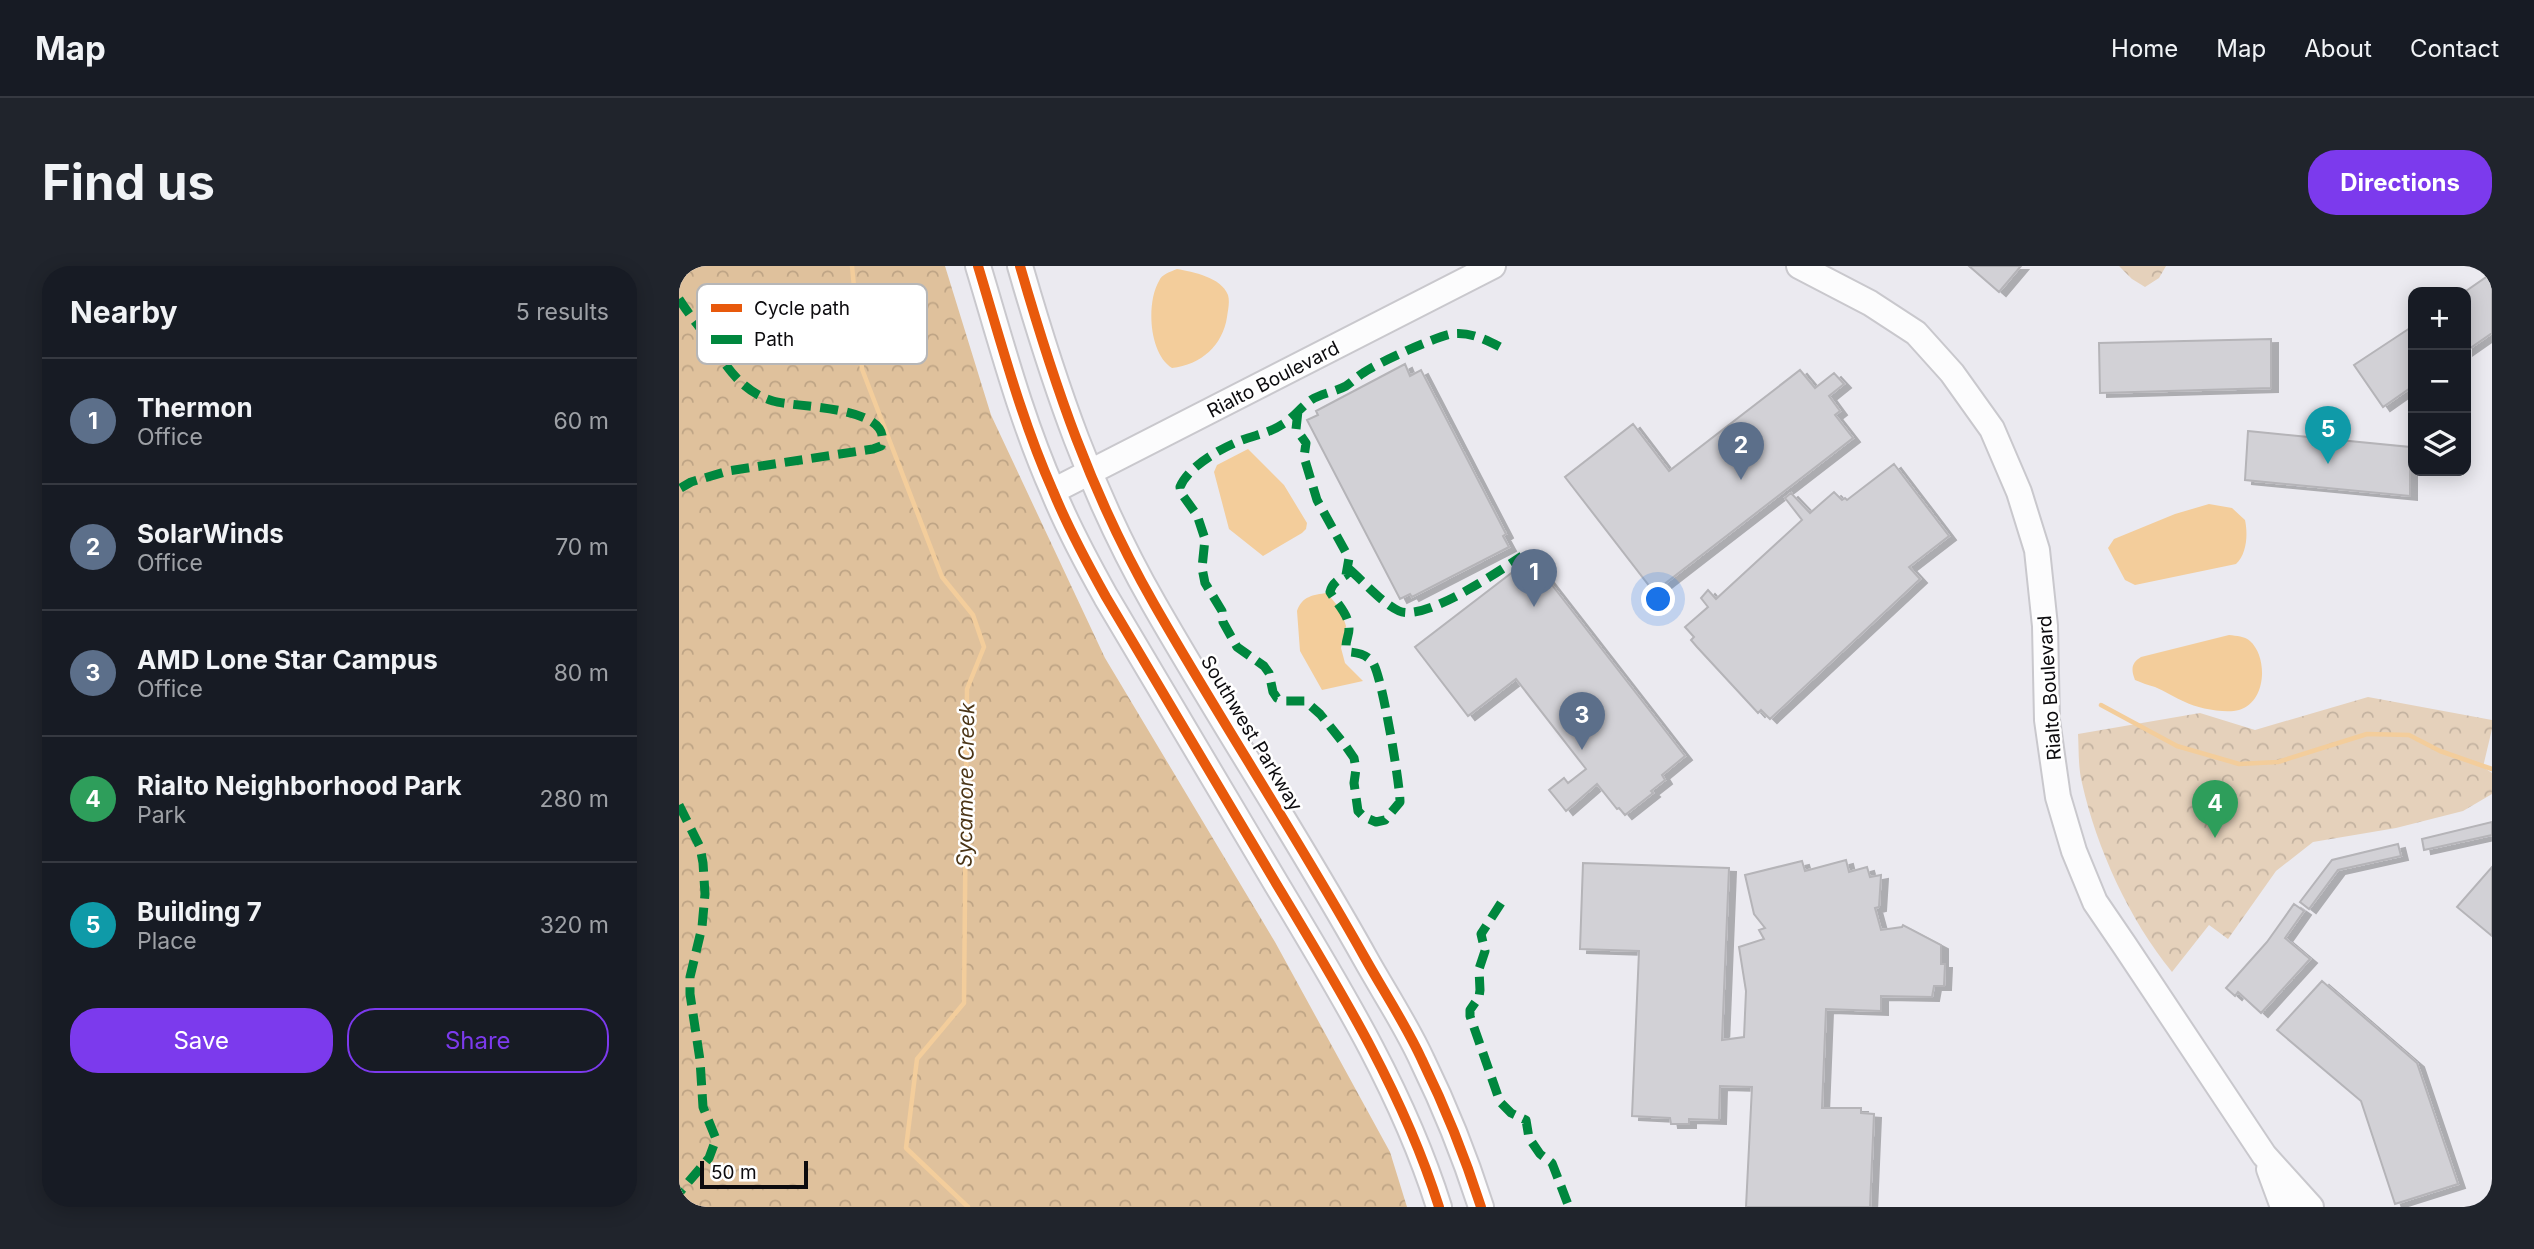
<!DOCTYPE html>
<html lang="en">
<head>
<meta charset="utf-8">
<style>
  body { margin:0; font-family:Inter,sans-serif; background:#20242c; color:#f1f3f6 }
  .controls { position:absolute; right:21px; top:21px; display:grid; overflow:hidden; border-radius:14px; box-shadow:0 4px 18px #0003 }
  .controls button { width:63px; height:63px; display:grid; place-items:center; padding:0; border:0; border-bottom:2px solid #363941; background:#171b24; color:#f1f3f6; font:35px sans-serif }
  .scale { position:absolute; left:21px; bottom:18px; width:108px; box-sizing:border-box; padding-left:7px; border:4px solid #0c0b0e; border-top:0; font-size:19px; line-height:24px; white-space:nowrap; color:#0c0b0e; -webkit-text-stroke:5px #fff; paint-order:stroke }
  .you { position:absolute; left:980px; top:334px; width:24px; height:24px; margin:-18px; border:5px solid #fff; border-radius:50%; background:#1a73e8; box-shadow:0 0 0 10px #1a73e833 }
  .badge { display:grid; place-items:center; width:46px; height:46px; border-radius:50%; background:#7c3aed; color:#fff; font-size:23px; font-weight:700 }
  .pin { position:absolute; translate:-50% -58px; filter:drop-shadow(0 2px 4px #0008) }
  .pin::after { content:''; position:absolute; top:37px; width:24px; height:21px; background:inherit; clip-path:polygon(0 0,100% 0,50% 100%) }
  .list { margin:0; padding:0; list-style:none }
  h2 { display:flex; justify-content:space-between; align-items:center; height:91px; margin:0; padding:0 28px; font-size:30px }
  h2 small { font-size:23px; font-weight:400; color:#9ea1a6 }
  .list li { display:grid; grid-template-columns:46px 1fr auto; gap:21px; align-items:center; box-sizing:border-box; height:126px; padding:0 28px; border-top:2px solid #363941 }
  .list b { display:block; font-size:26px; white-space:nowrap }
  .list p { margin:0; font-size:23px; white-space:nowrap; color:#9ea1a6 }
  .list em { font-size:23px; font-style:normal; color:#9ea1a6 }
  .actions { display:flex; gap:14px; padding:21px 28px }
  .actions a { flex:1; padding:16px 0; border:2px solid #7c3aed; border-radius:28px; text-align:center; font-size:24px; color:#7c3aed }
  .actions .main { background:#7c3aed; color:#fff }
  .icon { flex:none; width:38px; height:38px; fill:none; stroke:currentColor; stroke-width:2; stroke-linecap:round; stroke-linejoin:round }
  .map { position:relative; flex:none; width:1813px; height:941px; overflow:hidden; border-radius:28px }
  header { display:flex; align-items:center; gap:42px; box-sizing:border-box; height:98px; padding:0 35px; background:#171b24; border-bottom:2px solid #363941 }
  header strong { font-size:33px }
  nav { display:flex; gap:38px; margin-inline-start:auto; font-size:24px }
  .intro { display:flex; align-items:center; justify-content:space-between; box-sizing:border-box; height:168px; padding:0 42px }
  h1 { margin:0; font-size:49px }
  .button { padding:18px 32px; border-radius:28px; background:#7c3aed; color:#fff; font-size:24px; font-weight:700 }
  main { display:flex; gap:42px; padding:0 42px }
  aside { flex:1; background:#171b24; border-radius:28px; box-shadow:0 4px 18px #0003 }
  .map>svg:first-child { display:block }
</style>
</head>
<body>
<header>
<strong>Map</strong>
<nav><a>Home</a><a>Map</a><a>About</a><a>Contact</a></nav>
</header>
<div class="intro"><h1>Find us</h1><a class="button">Directions</a></div>
<main>
<aside>
<h2>Nearby<small>5 results</small></h2>
<ul class="list">
<li><span class="badge" style="background:#5c6f8a">1</span><div><b>Thermon</b><p>Office</p></div><em>60 m</em></li>
<li><span class="badge" style="background:#5c6f8a">2</span><div><b>SolarWinds</b><p>Office</p></div><em>70 m</em></li>
<li><span class="badge" style="background:#5c6f8a">3</span><div><b>AMD Lone Star Campus</b><p>Office</p></div><em>80 m</em></li>
<li><span class="badge" style="background:#2e9e5b">4</span><div><b>Rialto Neighborhood Park</b><p>Park</p></div><em>280 m</em></li>
<li><span class="badge" style="background:#0f9aa8">5</span><div><b>Building 7</b><p>Place</p></div><em>320 m</em></li>
</ul>
<div class="actions"><a class="main">Save</a><a>Share</a></div>
</aside>
<div class="map">
<svg width="1813" height="941" viewBox="0 0 1813 941">
  <defs>
    <pattern id="forest-crowns" width="20" height="18" patternUnits="userSpaceOnUse" patternTransform="scale(1.75)"><rect width="20" height="18" fill="#dfc19c"/><path d="M2 6a3 3 0 1 1 6 0M12 15a3 3 0 1 1 6 0" fill="none" stroke="#bea485"/></pattern>
    <pattern id="park-crowns" width="20" height="18" patternUnits="userSpaceOnUse" patternTransform="scale(1.75)"><rect width="20" height="18" fill="#e5d1bb"/><path d="M2 6a3 3 0 1 1 6 0M12 15a3 3 0 1 1 6 0" fill="none" stroke="#c3b2a0"/></pattern>
    <filter id="shadow"><feDropShadow dx="7" dy="4" stdDeviation="0" flood-color="#0004"/></filter>
  </defs>
  <rect width="100%" height="100%" fill="#ebeaf0"/>
  <!-- forest -->
  <path fill="url(#forest-crowns)" d="M0,0H266L312,149L426,392L596,676L711,886L728,941H0Z"/>
  <!-- park -->
  <path fill="url(#park-crowns)" d="M1440,0H1487L1480,12L1466,21L1453,13Z
    M1689,431L1813,454V463L1804,501L1813,507V528L1784,545L1717,562L1634,576L1597,605L1549,673L1530,659L1493,706C1450,653 1418,583 1403,517C1399,501 1400,484 1399,468L1521,447L1576,464Z"/>
  <!-- water -->
  <path fill="#f3cd9b" d="M498,3C514,6 542,11 549,29C551,36 549,44 548,51C544,79 522,99 493,102C470,88 467,37 480,15C483,8 491,6 498,3Z
    M569,183L605,219L628,257L627,263L623,267L584,290L550,263L535,206L538,199Z
    M1530,238L1553,242L1566,254C1569,268 1568,288 1557,298L1456,319L1446,314L1429,282L1435,273L1496,248Z
    M648,327L662,344L667,360L662,382L666,397L684,415L643,424L621,385L618,345C623,330 634,329 648,327Z
    M1550,369C1558,370 1565,370 1571,375C1589,391 1588,436 1560,444C1546,448 1518,442 1506,436C1496,432 1486,425 1476,421C1469,419 1463,417 1456,414C1452,404 1452,397 1462,391Z"/>
  <g fill="none" stroke-linecap="round" stroke-linejoin="round">
    <!-- stream -->
    <path stroke="#f3cd9b" stroke-width="4.5" d="M173,0L183,103L263,311L294,349L305,381L288,423L285,737L238,793L227,882L289,941
      M1422,439L1498,480L1560,498L1599,496L1688,468L1730,469L1761,485L1813,503"/>
  </g>
  <!-- building -->
  <path fill="#d2d1d6" stroke="#b5b4b8" stroke-width="2" filter="url(#shadow)" d="M1290,0H1342L1320,26Z
    M1813,7V67L1787,85V25Z
    M1734,60V120L1704,141L1675,99Z
    M1592,73V122L1421,127L1420,77Z
    M726,98L731,110L742,104L827,268L824,270L830,281L733,331L731,328L721,333L628,154L639,149L637,145Z
    M1121,104L1136,122L1155,107L1165,118L1150,130L1161,145L1156,149L1174,172L975,326L886,211L954,158L990,205Z
    M1569,165L1731,181V230L1566,214Z
    M1215,198L1270,270L1230,301L1241,313L1091,453L1082,444L1079,447L1018,381L1012,374L1015,371L1006,361L1029,341L1022,332L1029,324L1037,333L1123,254L1106,232L1112,227L1131,247L1155,226L1163,234L1166,232L1168,234Z
    M852,292L1006,490L983,509L986,514L972,525L974,527L946,549L940,542L938,543L918,518L887,545L883,540L870,524L885,512L889,517L907,503L837,413L789,450L736,381Z
    M1813,556V569L1745,584L1743,573Z
    M1719,578L1722,590L1659,604L1630,643L1621,636L1653,594Z
    M1167,594L1170,606L1188,601L1191,611L1202,609L1200,641L1196,642L1202,664L1223,661L1224,659L1262,679V698H1266L1265,720H1255L1253,731L1202,730V745L1147,743L1143,842H1182V847L1195,848L1191,941H1067L1073,821L1041,820L1040,854L1010,853V858H992L991,852L953,850L960,685L901,683L904,597L1050,602L1043,774L1065,771L1067,725L1060,681L1085,673L1080,664L1086,662L1075,648L1066,609L1123,595L1126,605Z
    M1813,601V670L1778,641Z
    M1615,638L1625,645L1606,672L1631,693L1582,747L1559,726L1556,730L1547,722L1588,676Z
    M1643,715L1738,797L1779,918L1716,938L1682,835L1598,764Z"/>
  <g fill="none" stroke-linecap="round" stroke-linejoin="round">
    <defs>
      <path id="secondary" d="M299,0C322,76 342,153 374,225C389,262 408,297 427,331C484,427 541,523 598,619C660,722 724,826 760,941
        M341,0C376,121 412,228 475,338C543,457 619,572 686,692C705,726 727,759 743,794C766,841 786,891 802,941
        M1120,0L1191,37L1237,67L1273,107L1313,163L1340,226L1358,284L1366,360L1368,454L1379,531L1395,585L1416,636L1446,680L1585,889L1632,941
        M374,225L814,0
        M1590,903L1604,941"/>
    </defs>
    <!-- secondary casing -->
    <use href="#secondary" stroke="#c9c8cd" stroke-width="28"/>
    <!-- secondary -->
    <use href="#secondary" stroke="#fcfcfd" stroke-width="24"/>
    <!-- quiet -->
    <path stroke="#00873e" stroke-width="9" stroke-dasharray="18 9" stroke-linecap="butt" d="M0,33C9,47 19,59 29,73C47,99 61,125 94,135C116,142 216,139 202,180L194,183L49,205L12,216L0,223
      M619,145L617,163L627,177L625,191L638,234L670,292L667,309C659,314 653,317 651,326C658,338 670,348 670,363C670,369 667,374 667,380L671,386C681,387 688,389 694,397C703,410 721,518 721,536L706,554L697,556L685,551L679,545L675,517L677,503L675,492L666,479L641,448L626,435H605L598,432L594,426L590,407L585,400L558,381L544,356L543,345L526,317L523,302L526,273L518,249L502,227L501,221C510,199 547,179 569,172C581,168 592,166 604,158C614,152 622,141 632,134C643,127 656,126 667,120C673,116 678,111 684,107C698,97 756,71 772,68C790,65 808,74 823,82
      M670,303C683,314 704,338 720,345C746,356 820,305 843,290
      M0,539L21,581L24,597L26,628L23,661L11,711V728L21,794L24,841L37,873L30,892L0,927
      M822,637L802,668L806,685L800,703L801,724L800,731L791,744V750L821,836L832,847L847,854L850,872L861,888L873,897L890,941"/>
    <defs>
      <path id="cycleway" d="M299,0C322,76 342,153 374,225C389,262 408,297 427,331C484,427 541,523 598,619C660,722 724,826 760,941
        M341,0C376,121 412,228 475,338C543,457 619,572 686,692C705,726 727,759 743,794C766,841 786,891 802,941"/>
    </defs>
    <!-- cycleway casing -->
    <use href="#cycleway" stroke="#fff" stroke-width="15"/>
    <!-- cycleway -->
    <use href="#cycleway" stroke="#e8590c" stroke-width="10"/>
  </g>
  <g text-anchor="middle" stroke-width="5" stroke-linejoin="round" paint-order="stroke">
    <!-- street labels -->
    <g font-size="19" fill="#0c0b0e" stroke="#fff">
      <text transform="translate(594 113) rotate(-27)" y="7">Rialto Boulevard</text>
      <text transform="translate(1370 422) rotate(-94)" y="7">Rialto Boulevard</text>
      <text transform="translate(573 467) rotate(59)" y="7">Southwest Parkway</text>
    </g>
    <!-- water labels -->
    <g font-size="21" font-style="italic" fill="#4b3516" stroke="#fff">
      <text transform="translate(287 519) rotate(-89)" y="7">Sycamore Creek</text>
    </g>
  </g>
  <!-- legend -->
  <rect x="18" y="18" width="230" height="80" rx="10" fill="#fff" stroke="#b6b6b7" stroke-width="2"/>
  <rect x="32" y="38" width="31" height="8" fill="#e8590c"/>
  <rect x="32" y="69" width="31" height="9" fill="#00873e"/>
  <g font-size="19" fill="#0c0b0e">
    <text x="75" y="49">Cycle path</text>
    <text x="75" y="80">Path</text>
  </g>
</svg>
<div class="controls">
<button>+</button>
<button>−</button>
<button><svg class="icon" aria-label="layers" viewBox="0 0 24 24"><path d="M12 4l9 5-9 5-9-5zM3 14l9 5 9-5"/></svg></button>
</div>
<div class="scale">50 m</div>
<div class="you"></div>
<div class="pin badge" style="left:855px;top:341px;background:#5c6f8a">1</div>
<div class="pin badge" style="left:1062px;top:214px;background:#5c6f8a">2</div>
<div class="pin badge" style="left:903px;top:484px;background:#5c6f8a">3</div>
<div class="pin badge" style="left:1536px;top:572px;background:#2e9e5b">4</div>
<div class="pin badge" style="left:1649px;top:198px;background:#0f9aa8">5</div>
</div>
</main>
</body>
</html>
